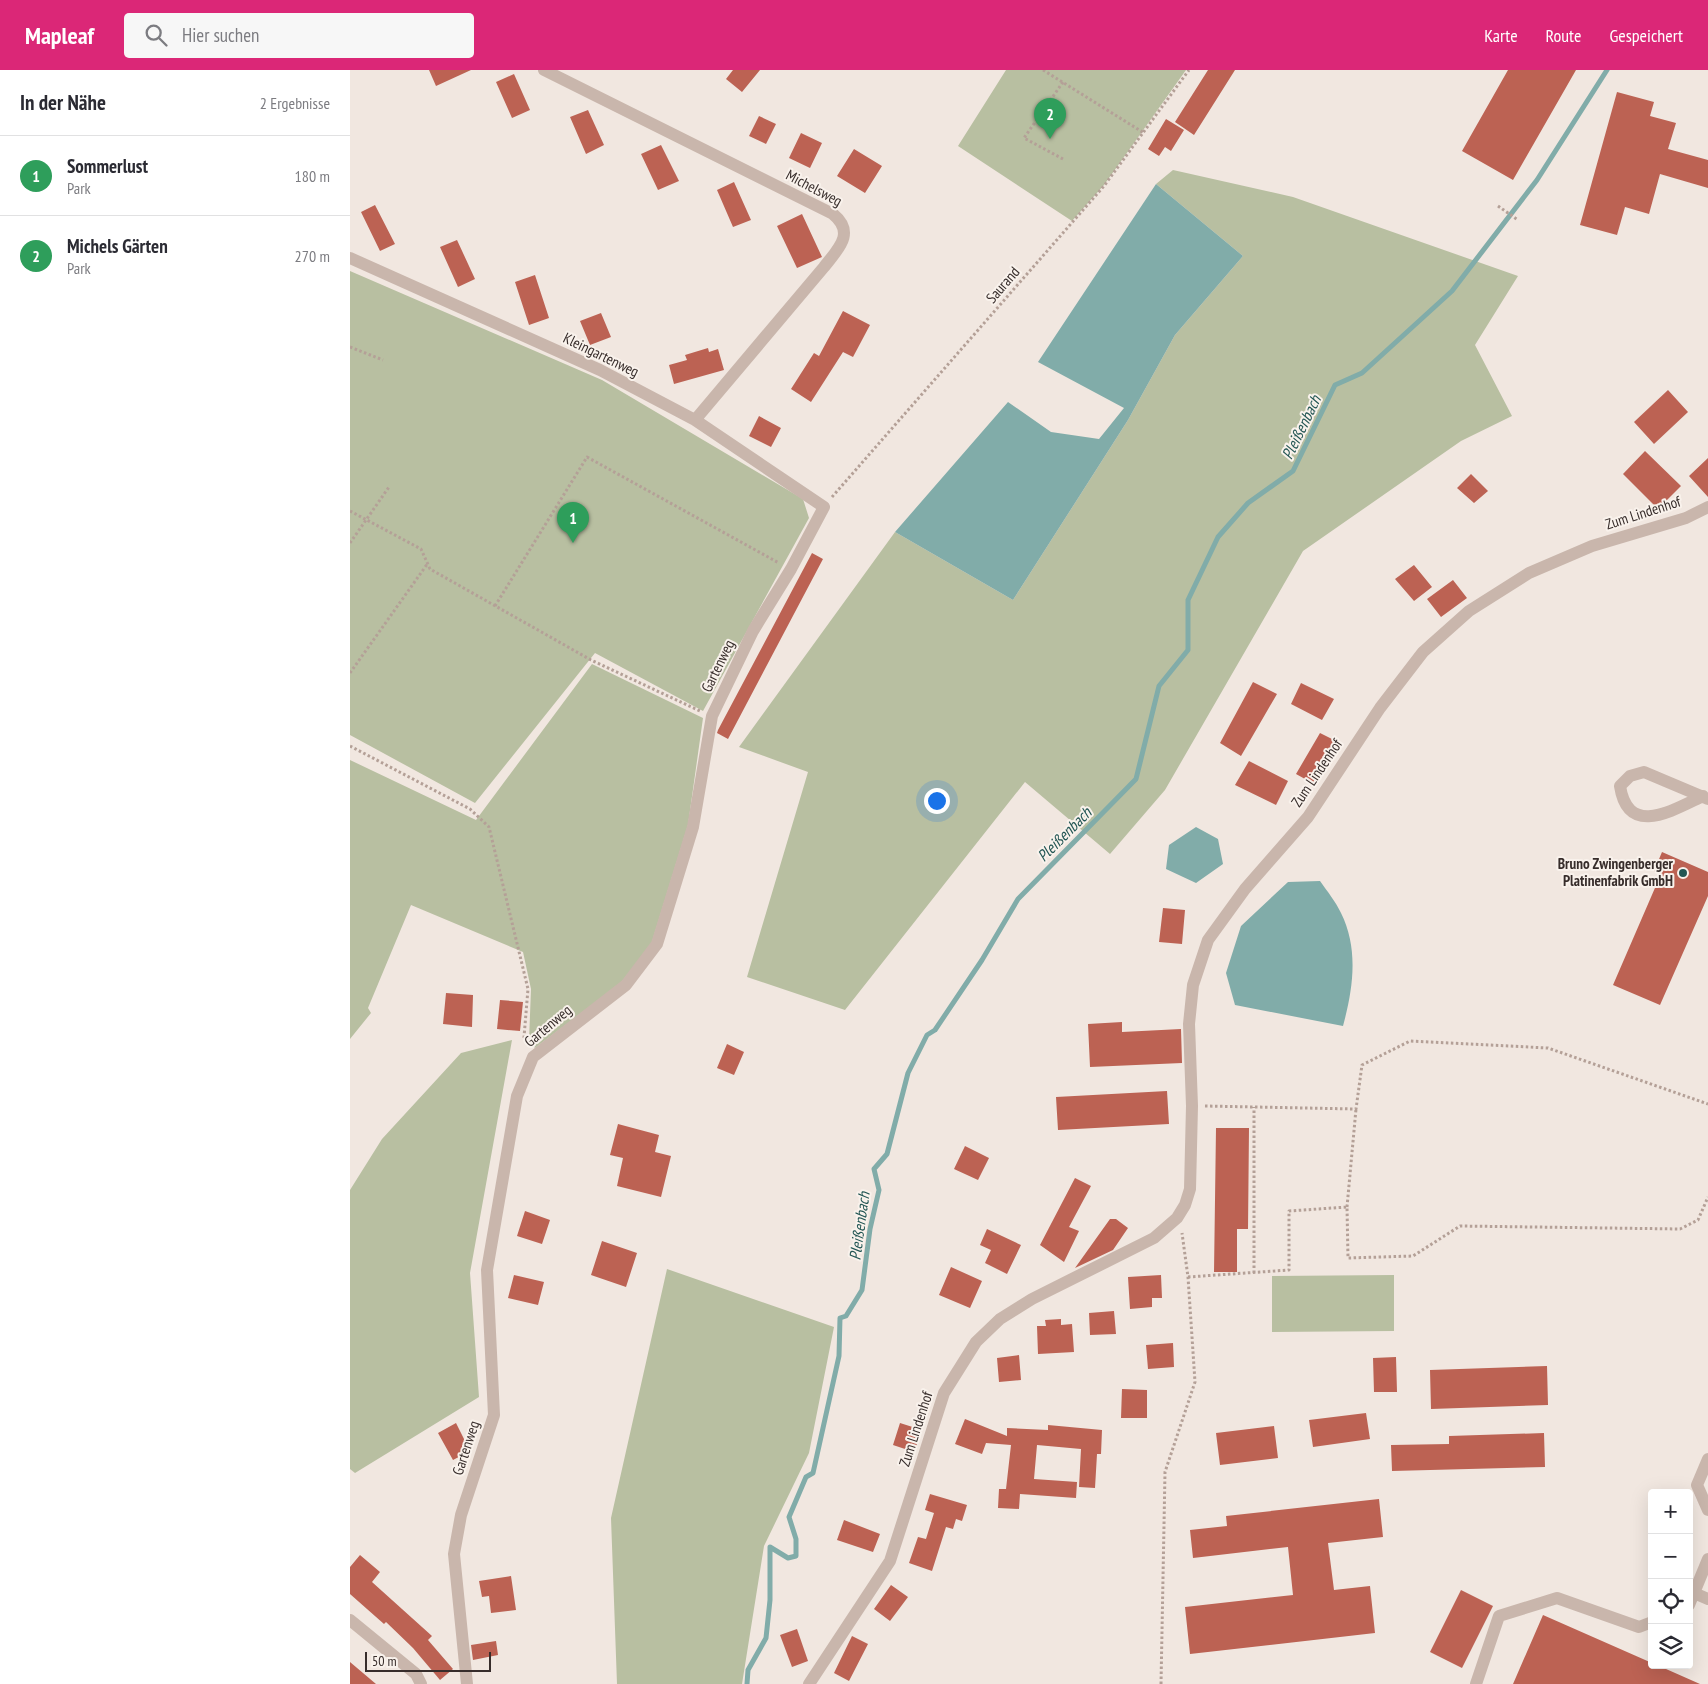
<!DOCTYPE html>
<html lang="de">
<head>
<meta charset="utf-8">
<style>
  body { margin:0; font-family:"PT Sans Narrow",sans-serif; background:#f7f7f7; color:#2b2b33 }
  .controls { position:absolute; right:15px; bottom:15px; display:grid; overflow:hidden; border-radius:5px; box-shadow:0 5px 20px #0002 }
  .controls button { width:45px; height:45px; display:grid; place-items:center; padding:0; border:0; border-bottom:1px solid #e1e1e2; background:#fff; color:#2b2b33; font:25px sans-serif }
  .scale { position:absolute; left:15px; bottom:12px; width:126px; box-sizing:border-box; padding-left:5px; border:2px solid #372d2b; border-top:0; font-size:14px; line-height:18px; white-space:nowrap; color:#372d2b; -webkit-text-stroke:4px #f9f2ec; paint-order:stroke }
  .you { position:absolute; left:586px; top:730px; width:18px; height:18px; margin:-12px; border:4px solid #fff; border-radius:50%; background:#1a73e8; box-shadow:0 0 0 8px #1a73e833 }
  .badge { display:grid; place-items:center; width:32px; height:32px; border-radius:50%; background:#db2777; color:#fff; font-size:16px; font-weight:700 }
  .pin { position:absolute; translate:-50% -41px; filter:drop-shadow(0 1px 2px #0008) }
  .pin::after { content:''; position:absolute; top:26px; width:18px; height:15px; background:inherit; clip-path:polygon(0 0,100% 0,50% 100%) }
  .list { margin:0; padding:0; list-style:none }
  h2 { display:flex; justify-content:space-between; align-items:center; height:65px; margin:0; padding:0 20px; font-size:21px }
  h2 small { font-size:16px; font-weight:400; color:#7c7c81 }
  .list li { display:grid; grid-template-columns:32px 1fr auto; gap:15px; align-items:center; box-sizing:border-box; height:80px; padding:0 20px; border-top:1px solid #e1e1e2 }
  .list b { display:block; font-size:19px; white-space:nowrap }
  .list p { margin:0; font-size:16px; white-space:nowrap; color:#7c7c81 }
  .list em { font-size:16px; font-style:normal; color:#7c7c81 }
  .icon { flex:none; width:28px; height:28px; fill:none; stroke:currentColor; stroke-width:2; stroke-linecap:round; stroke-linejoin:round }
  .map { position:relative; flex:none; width:1358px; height:1614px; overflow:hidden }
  header { display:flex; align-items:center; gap:30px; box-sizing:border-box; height:70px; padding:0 25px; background:#db2777; color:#fff }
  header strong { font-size:24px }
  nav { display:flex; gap:28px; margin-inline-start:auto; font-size:18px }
  .search { width:350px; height:45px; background:#f7f7f7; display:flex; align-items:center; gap:12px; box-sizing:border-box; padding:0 18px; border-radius:5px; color:#7c7c81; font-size:19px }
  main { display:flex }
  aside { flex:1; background:#fff }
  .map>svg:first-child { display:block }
</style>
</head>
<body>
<header>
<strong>Mapleaf</strong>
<div class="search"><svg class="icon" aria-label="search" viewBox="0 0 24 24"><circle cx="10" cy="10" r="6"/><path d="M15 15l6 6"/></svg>Hier suchen</div>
<nav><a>Karte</a><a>Route</a><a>Gespeichert</a></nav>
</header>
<main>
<aside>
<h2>In der Nähe<small>2 Ergebnisse</small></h2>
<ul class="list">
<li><span class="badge" style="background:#2e9e5b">1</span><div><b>Sommerlust</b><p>Park</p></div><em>180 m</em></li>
<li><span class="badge" style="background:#2e9e5b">2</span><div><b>Michels Gärten</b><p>Park</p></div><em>270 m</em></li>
</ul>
</aside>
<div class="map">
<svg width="1358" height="1614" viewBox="0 0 1358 1614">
  <rect width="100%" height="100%" fill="#f1e7e0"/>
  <!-- green -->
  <path fill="#b8bfa1" d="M656,0H836L754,115L722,151L608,76Z
    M823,100L943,127L1168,206L1125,275L1162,346L1111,371L953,481L815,720L760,784L675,712L495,940L397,907L458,702L389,677L545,462L663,530L778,350L825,265L893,186L806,114Z
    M0,201L252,310L453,429L459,448L353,641L245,583L125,733L0,665Z
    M242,594L353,648L338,755L301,875L270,914L185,978L179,971L181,919L173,882L61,835L18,938L21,943L0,969V690L126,750Z
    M162,970L120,1203L129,1327L5,1403L0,1399V1120L32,1069L111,983Z
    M317,1199L484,1257L459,1383L414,1476L392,1614H267L261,1448Z
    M1044,1205V1261L922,1262V1206Z"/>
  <!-- water -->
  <path fill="#81aca9" d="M806,114L893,186L825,265L778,350L663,530L545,462L658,332L701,362L749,369L774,338L688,292Z
    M846,757L868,769L873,794L846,813L816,799L819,775Z
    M970,811C977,821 986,832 991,843C1009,879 1003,919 993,956L885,935L876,903L891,856L938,812Z"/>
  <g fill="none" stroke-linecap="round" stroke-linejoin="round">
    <!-- stream -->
    <path stroke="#81aca9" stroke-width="5" d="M397,1614L398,1600L416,1568L420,1530V1477L438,1488L446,1486V1469L439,1447L456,1407L463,1403L489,1286L490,1248L496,1246L512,1220L520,1159L529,1120L524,1099L537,1084L558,1003L577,965L585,960L632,890L668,829L786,709L809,616L838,580V530L868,467L898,433L943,401L985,315L1012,303L1102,221L1187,110L1257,0"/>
  </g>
  <!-- building -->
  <path fill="#bc6253" d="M79,0H121L86,16Z
    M383,0H410L392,22L376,9Z
    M858,0H885L844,65L825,52Z
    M1158,0H1226L1163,110L1112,81Z
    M164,4L180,40L162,48L146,12Z
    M1267,22L1304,32L1300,46L1326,53L1318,79L1358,90V118L1310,104L1299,144L1275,137L1267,165L1230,155Z
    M238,40L254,75L236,84L220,47Z
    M409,46L426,54L416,74L399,66Z
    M816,49L834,60L821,81L815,77L809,86L798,79Z
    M451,63L472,73L460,98L439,88Z
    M311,75L329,111L308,120L291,84Z
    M504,79L532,96L515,123L487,106Z
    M384,112L401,150L383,157L367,120Z
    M25,135L45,174L30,181L11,142Z
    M452,144L472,187L447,198L427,156Z
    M107,170L125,209L108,217L90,177Z
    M185,205L199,248L179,255L165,212Z
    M493,241L520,255L503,287L493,282L461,332L441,319L464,283L469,286Z
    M251,243L261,267L240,275L230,251Z
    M358,278L359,282L368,279L374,300L324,314L319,295L337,290L335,285Z
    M1318,320L1338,342L1304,374L1284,352Z
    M409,346L431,358L421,377L399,366Z
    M1295,381L1331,416L1308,439L1273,404Z
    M1358,388V427L1339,406Z
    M1121,404L1138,421L1124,433L1107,418Z
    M462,483L473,489L378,669L367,663L368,660Z
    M1064,495L1082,517L1064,531L1045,509Z
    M1103,510L1117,528L1091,547L1077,529Z
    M903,612L927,624L891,686L870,673Z
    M951,613L984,629L972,650L941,634Z
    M970,663L988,672L964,714L946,704Z
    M899,691L938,711L926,735L885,715Z
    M1312,782L1358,802V826L1310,935L1263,915L1311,804L1304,801Z
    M813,838L835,840L832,874L809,872Z
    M96,923L123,925L122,957L93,954Z
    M150,930L173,932L170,961L147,959Z
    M772,952V962L831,959L832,993L740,997L738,954Z
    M377,974L394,982L384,1005L367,998Z
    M817,1021L819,1054L708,1060L706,1027Z
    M268,1054L309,1065L305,1082L321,1086L311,1127L267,1116L273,1088L260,1085Z
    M866,1058H899L898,1159H887V1202H864Z
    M615,1076L639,1088L628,1110L604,1099Z
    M725,1108L741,1116L719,1157L729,1161L714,1192L690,1175Z
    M175,1141L200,1150L192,1174L167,1166Z
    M760,1149H766L778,1158L763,1180L725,1198Z
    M637,1159L671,1175L657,1204L635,1193L641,1180L630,1175Z
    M252,1171L287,1183L276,1217L241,1205Z
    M601,1197L632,1211L620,1238L589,1225Z
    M164,1205L194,1212L188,1235L158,1228Z
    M811,1205L812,1228H802V1237L780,1239L778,1207Z
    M764,1241L766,1264L740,1265L739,1243Z
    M711,1249V1255L722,1254L724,1282L688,1284L687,1256H696L695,1250Z
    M823,1273L824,1297L798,1299L796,1275Z
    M669,1285L671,1310L649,1312L647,1288Z
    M1046,1287L1047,1322H1024L1023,1288Z
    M1197,1296L1198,1335L1081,1339L1080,1300Z
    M772,1319L797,1320V1348H771Z
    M1016,1343L1020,1369L963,1377L959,1350Z
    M615,1349L657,1366V1358L698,1360V1355L752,1360L751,1384H747L745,1418L729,1417L731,1379L687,1375L684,1409L727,1412L726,1428L670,1424L669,1439L648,1438L649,1419H656L661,1375L636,1373L632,1384L605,1374Z
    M106,1353L120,1381L103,1390L88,1363Z
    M550,1353L572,1360L564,1382L543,1375Z
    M924,1356L928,1388L870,1395L866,1363Z
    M1194,1363L1195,1397L1042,1401L1041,1375L1099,1374V1366Z
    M580,1424L617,1435L612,1451L606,1449L603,1459L596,1457L582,1501L559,1493L568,1467L576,1469L584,1443L575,1440Z
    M1029,1429L1033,1467L978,1473L984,1520L1020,1516L1025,1563L840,1584L835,1537L943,1525L938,1477L843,1488L840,1460L877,1456L876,1446Z
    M494,1450L530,1464L523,1482L487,1470Z
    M10,1485L30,1502L22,1512L82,1566L78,1570L103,1599L90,1610L63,1578L36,1552L34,1554L0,1524V1497Z
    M161,1506L166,1540L141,1543L139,1526L132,1527L129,1511Z
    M541,1515L558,1527L540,1551L524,1539Z
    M1111,1520L1143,1536L1112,1598L1080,1582Z
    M1193,1545L1302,1593V1595H1307L1350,1614H1163Z
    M447,1559L458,1591L442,1597L430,1565Z
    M502,1566L518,1574L499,1611L484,1603Z
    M146,1571L148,1585L123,1590L121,1575Z
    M0,1592L26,1614H0Z"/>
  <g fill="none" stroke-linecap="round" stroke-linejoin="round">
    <!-- path -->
    <path stroke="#b4a097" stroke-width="3" stroke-dasharray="2.5 2.5" stroke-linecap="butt" d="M693,0L794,63
      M713,89L674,68L713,12
      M1148,136L1168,150
      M0,277L33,290
      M482,427L754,116L839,0
      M0,441L71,479L80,499L241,590L350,641
      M0,473L39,417
      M145,536L237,387L429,493
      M0,603L78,493
      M0,676L120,739L139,757L178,919L174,967L178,975
      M855,1036L1006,1039L1012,995L1060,971L1198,978L1358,1034
      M997,1137L1006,1039
      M904,1203V1037
      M838,1207L939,1200V1141L997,1137L998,1188L1063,1186L1110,1156L1330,1159L1348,1150L1358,1127
      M811,1614L815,1402L845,1312L838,1207L832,1163"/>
    <!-- minor -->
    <path stroke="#c9b6ac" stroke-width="12" d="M194,0L483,144C506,163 488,179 474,197L345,350
      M0,188L250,300L345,350L474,437L441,499L403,561L362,646L343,757L307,874L276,915L183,987L167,1026L137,1200L144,1345L111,1445L104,1484L117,1614
      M1353,726C1323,740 1278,768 1270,716L1280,706L1294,702L1358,729
      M1358,1389L1347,1415L1358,1440
      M1344,1523L1358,1529
      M1339,1535L1358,1489
      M0,1550L66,1604L71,1614
      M459,1614L540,1491L594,1323L626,1272L650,1249L682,1229L804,1168L827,1148L835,1135L840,1119L842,1036L839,954L843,915L858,870L895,819L958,747L1030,638L1073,582L1119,541L1179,503L1242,476L1336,448L1358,437
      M1126,1614L1149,1546L1207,1528L1289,1557L1302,1552"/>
  </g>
  <!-- markers -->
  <circle fill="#235654" stroke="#f9f2ec" stroke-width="2" cx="1333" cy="803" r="5"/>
  <g text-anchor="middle" stroke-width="4" stroke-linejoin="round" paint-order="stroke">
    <!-- street labels -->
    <g font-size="15" fill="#372d2b" stroke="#f9f2ec">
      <text transform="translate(464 118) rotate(28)" y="5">Michelsweg</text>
      <text transform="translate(653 215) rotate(-49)" y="5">Saurand</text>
      <text transform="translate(251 285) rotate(26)" y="5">Kleingartenweg</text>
      <text transform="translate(1293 443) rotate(-18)" y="5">Zum Lindenhof</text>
      <text transform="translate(368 596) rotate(-64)" y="5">Gartenweg</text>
      <text transform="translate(967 703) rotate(-56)" y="5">Zum Lindenhof</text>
      <text transform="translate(198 956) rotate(-40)" y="5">Gartenweg</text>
      <text transform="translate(566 1359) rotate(-72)" y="5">Zum Lindenhof</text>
      <text transform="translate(116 1378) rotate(-72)" y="5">Gartenweg</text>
    </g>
    <!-- poi labels -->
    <g font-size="15" font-weight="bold" fill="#372d2b" stroke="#f9f2ec" text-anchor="end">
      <text x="1323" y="799">Bruno Zwingenberger<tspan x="1323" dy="17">Platinenfabrik GmbH</tspan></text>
    </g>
    <!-- water labels -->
    <g font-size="16" font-style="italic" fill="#235654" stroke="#f9f2ec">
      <text transform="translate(951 357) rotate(-64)" y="6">Pleißenbach</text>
      <text transform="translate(714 764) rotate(-45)" y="6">Pleißenbach</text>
      <text transform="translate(509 1156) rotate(-82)" y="6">Pleißenbach</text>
    </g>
  </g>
</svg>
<div class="controls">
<button>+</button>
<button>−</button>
<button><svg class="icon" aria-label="locate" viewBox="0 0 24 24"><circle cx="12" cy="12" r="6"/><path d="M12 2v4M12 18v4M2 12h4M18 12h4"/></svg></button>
<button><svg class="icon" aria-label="layers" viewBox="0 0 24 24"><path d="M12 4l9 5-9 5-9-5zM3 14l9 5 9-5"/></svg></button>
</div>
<div class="scale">50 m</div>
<div class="you"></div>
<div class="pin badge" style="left:223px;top:473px;background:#2e9e5b">1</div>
<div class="pin badge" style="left:700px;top:69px;background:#2e9e5b">2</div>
</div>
</main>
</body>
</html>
